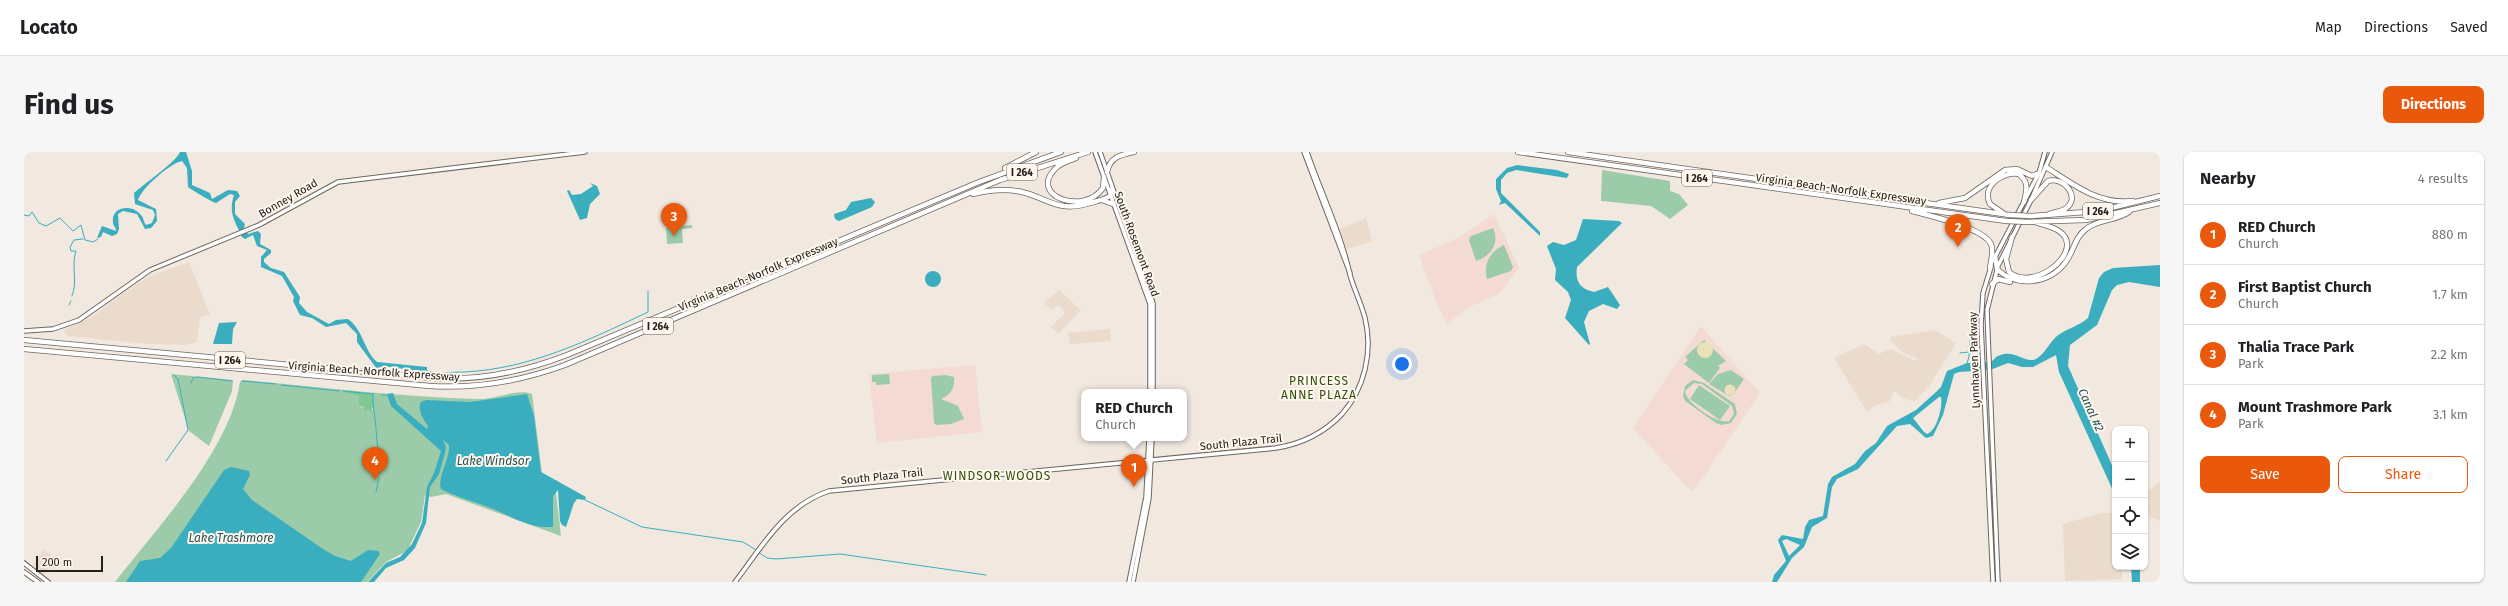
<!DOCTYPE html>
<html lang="en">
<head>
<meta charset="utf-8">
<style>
  body { margin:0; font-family:"Fira Sans",sans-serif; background:#f6f6f6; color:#202124 }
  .controls { position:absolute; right:12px; bottom:12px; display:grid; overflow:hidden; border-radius:8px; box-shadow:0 1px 3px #0004 }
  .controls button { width:36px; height:36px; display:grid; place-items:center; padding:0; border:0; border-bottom:1px solid #e0e0e0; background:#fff; color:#202124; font:20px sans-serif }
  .scale { position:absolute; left:12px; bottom:10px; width:67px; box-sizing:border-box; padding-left:4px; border:2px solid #23201d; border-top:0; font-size:11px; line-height:14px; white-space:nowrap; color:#23201d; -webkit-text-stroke:3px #fff6ed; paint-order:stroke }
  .you { position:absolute; left:1378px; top:212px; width:14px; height:14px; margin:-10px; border:3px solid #fff; border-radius:50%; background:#1a73e8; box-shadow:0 0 0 6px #1a73e833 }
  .badge { display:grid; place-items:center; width:26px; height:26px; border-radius:50%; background:#ea580c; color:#fff; font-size:13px; font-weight:700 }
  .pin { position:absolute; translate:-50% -33px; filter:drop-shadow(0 1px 2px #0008) }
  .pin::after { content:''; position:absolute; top:21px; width:14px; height:12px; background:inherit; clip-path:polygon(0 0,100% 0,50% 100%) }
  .popup { position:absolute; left:1057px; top:237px; width:106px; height:52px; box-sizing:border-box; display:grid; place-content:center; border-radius:8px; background:#fff; filter:drop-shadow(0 1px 3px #0005); font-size:13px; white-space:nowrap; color:#757577 }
  .popup b { font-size:15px; color:#202124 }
  .popup::after { content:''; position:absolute; left:50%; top:100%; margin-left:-8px; border:8px solid transparent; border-top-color:#fff }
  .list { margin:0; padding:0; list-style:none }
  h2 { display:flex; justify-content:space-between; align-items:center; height:52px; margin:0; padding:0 16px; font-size:17px }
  h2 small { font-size:13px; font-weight:400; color:#757577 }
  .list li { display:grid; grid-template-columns:26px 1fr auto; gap:12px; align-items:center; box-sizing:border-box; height:60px; padding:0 16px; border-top:1px solid #e0e0e0 }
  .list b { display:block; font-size:15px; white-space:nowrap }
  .list p { margin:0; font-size:13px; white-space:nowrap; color:#757577 }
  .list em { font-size:13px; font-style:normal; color:#757577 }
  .actions { display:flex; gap:8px; padding:12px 16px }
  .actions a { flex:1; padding:9px 0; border:1px solid #ea580c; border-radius:8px; text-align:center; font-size:14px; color:#ea580c }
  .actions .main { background:#ea580c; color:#fff }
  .icon { flex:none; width:22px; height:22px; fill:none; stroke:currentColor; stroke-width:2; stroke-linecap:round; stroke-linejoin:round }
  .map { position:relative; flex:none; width:2136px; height:430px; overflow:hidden; border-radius:8px }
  header { display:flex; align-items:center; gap:24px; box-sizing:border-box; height:56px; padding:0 20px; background:#fff; border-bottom:1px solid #e0e0e0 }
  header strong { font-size:19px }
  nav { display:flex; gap:22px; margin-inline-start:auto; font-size:14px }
  .intro { display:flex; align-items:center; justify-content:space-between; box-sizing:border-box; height:96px; padding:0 24px }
  h1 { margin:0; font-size:28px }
  .button { padding:10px 18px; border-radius:8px; background:#ea580c; color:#fff; font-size:14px; font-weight:700 }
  main { display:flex; gap:24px; padding:0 24px }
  aside { flex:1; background:#fff; border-radius:8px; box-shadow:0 1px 3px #0004 }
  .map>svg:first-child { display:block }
</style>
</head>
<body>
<header>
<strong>Locato</strong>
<nav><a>Map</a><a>Directions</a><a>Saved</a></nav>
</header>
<div class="intro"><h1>Find us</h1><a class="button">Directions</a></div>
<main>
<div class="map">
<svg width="2136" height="430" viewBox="0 0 2136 430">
  <rect width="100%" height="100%" fill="#f1e8e0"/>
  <!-- built -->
  <path fill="#eadbcd" d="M1342,66L1348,89L1323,97L1316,77Z
    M165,110L186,162L176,165L173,190L161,193L124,192L43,184L39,178L70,164L92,146L126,124Z
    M1035,138L1057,158L1034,182L1027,175L1042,160L1034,153L1028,158L1020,151Z
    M1086,177L1087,189L1046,192L1044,181Z
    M1911,178L1932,191L1905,234L1891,249L1881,247L1870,239L1865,250L1851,253L1843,260L1810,206L1840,192L1855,202L1867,197L1891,209L1893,206L1879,201L1869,192L1866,185Z
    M2136,330V369L2126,365L2121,353V341Z
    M2077,361H2089L2091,365V415H2098V427L2041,429L2039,372Z
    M20,398L32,407L21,422L9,413Z"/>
  <!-- education -->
  <path fill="#f3dad2" d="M1470,62L1495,116L1475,142L1445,155L1423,172L1413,152L1395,103L1433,87Z
    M1677,174L1736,241L1671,337L1667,339L1609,276Z
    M951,213L958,280L853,291L845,222Z"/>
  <!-- green -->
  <path fill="#9ccba9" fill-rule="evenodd" d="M1578,18L1646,29V39L1655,42L1664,53L1646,67L1627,54L1577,49Z
    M668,73V76L658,77L659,91L643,92L642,76Z
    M1469,76C1476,91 1467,104 1452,109L1445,88L1447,84Z
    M1480,93L1489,115L1487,119L1463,127C1459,112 1466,99 1480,93Z
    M1680,188L1702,209L1694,214L1696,216L1685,231L1660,212L1664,208L1661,205Z
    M1707,218L1720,227L1709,243L1705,244L1685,232L1694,222Z
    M147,222L209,228L208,239L185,294L165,279Z
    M865,222L866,232L852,233V230H848V223Z
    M921,223L930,225C931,235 927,243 917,247L934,254L940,267L927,272L912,273L910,271L907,227L908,224Z
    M219,228C298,235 375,245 454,247C470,248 493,236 508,242L518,321L535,330L532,341L537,384L422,342L407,345L401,343L397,370L383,399L362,410L343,430H91C133,376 206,298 216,230ZM324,239L349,242L351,249L348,254L349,258L341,257L334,253L335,244L319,241Z
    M1669,228L1680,231L1711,252L1713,262L1707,271L1697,273L1692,271L1661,249L1659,244L1661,234ZM1670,231L1678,232L1708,254L1710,262L1705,269C1694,273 1662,251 1661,239Z
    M1675,233L1706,254L1696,268L1666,247Z"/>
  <!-- forest -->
  <path fill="#7fc896" d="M324,239L349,242L351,249L347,260L344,257L342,260L339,255L334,253L335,244L319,241Z"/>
  <!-- sand -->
  <path fill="#eae1bb" d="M1673 198a8 8 0 1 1 16 0a8 8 0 1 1-16 0Z
    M1700.5 238a5.5 5.5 0 1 1 11 0a5.5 5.5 0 1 1-11 0Z"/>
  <!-- water -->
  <path fill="#3aaebe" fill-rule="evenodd" d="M156,0H162L168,19V33L186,41L188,47L204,38L213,39L216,44L211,50V62L221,72L220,76L224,82L234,79L237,82L236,92L247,98V101L240,107V110L247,116L260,120L276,145L275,151L283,160L305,172L312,168L324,167C340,179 339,197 353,210L403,215V220L359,214L353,217L333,190V182L322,171L302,175L288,166L276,163L269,149L270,145L258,124L237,115V105L243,98L233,94L229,83L221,87L218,85C211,69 204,61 210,43L206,42L192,51C190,51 166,37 164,35L163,16L158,9C146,11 117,37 114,48L132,57L133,69L127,76L121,77L113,62L99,59L94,62L95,77L93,82L88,84L79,80L77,85L73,86L78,74L92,79C92,75 89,74 89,70C87,54 108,52 116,62C120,65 119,69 122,73L128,71L131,63L129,58L111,52L110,41C120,32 153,9 156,0Z
    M1493,13L1533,18L1545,22L1543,26L1492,18L1483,21L1477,28V41L1516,80V84L1481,51L1475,53L1477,49L1472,37V27L1483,16Z
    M566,31L573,34L576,42L566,52L563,66L556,68L543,39L545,38L548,43L557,42L569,34Z
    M847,46L851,50L848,55L815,69L811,67L810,62L822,58L827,50Z
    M1559,67L1595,69L1598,71L1553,115C1551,130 1556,137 1570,140L1584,135L1596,153L1593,157L1579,152L1565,159L1560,170L1566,192L1565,193L1541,166L1547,148L1544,140L1531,128L1532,117L1523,94L1529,90L1540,93L1552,88Z
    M2136,113V135L2105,130L2093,133L2088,138L2073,173L2046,193L2044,214L2091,320V343L2035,220L2032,203L2009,215H1998L1984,211L1966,218L1935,220L1930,222L1919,263L1909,284L1902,286L1886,272L1873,274L1834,317L1813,327L1808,335L1803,366L1788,375L1780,395L1768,406L1753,430H1748L1750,423L1762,409L1754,388L1758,383L1779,387L1781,375L1785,368L1799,364L1804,332L1808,325L1831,312L1841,299L1852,291L1863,274L1892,258L1912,240L1917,235L1923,219L1943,211L1967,210C1970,208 1971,205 1974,204C1991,196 2000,212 2012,207C2021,202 2025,191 2033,184C2042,177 2055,174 2064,166L2075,126L2080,120L2089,116ZM1915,245H1917C1919,254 1913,279 1903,282L1900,280L1889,266ZM1762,387L1776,393L1765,404L1758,389Z
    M901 127a8 8 0 1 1 16 0a8 8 0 1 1-16 0Z
    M213,170L209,177L208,192H189L195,171Z
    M369,241L373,252L403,277L404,274C399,267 393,258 397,250L402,248L446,250L503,242L510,264L517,320L562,345L561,348L553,347L550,351L542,375L538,373L536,369L534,338L529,344V375C508,376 494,368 476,360C457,351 436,347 417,337C413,324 426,308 425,293L419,288L422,295L421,301L415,322L406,335L402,371L391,396L380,408L362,416L350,430H344L362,411L376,405L388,392L398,371L403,335L410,321L417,299L367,254L363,242Z
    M207,315L225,319L226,323L219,337L228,348L299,397L311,404L327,409L344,398L354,399L356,402L337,430H102L116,409L136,406L147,396L200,318Z
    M2107,415H2116V430H2108Z"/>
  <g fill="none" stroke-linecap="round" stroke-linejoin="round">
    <!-- stream -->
    <path stroke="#3aaebe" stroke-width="1" d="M0,63L5,64L8,60L15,71L22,74L36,66L49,79L57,73L61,88L69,90L74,87
      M48,144C54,129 47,115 52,99H47L46,95L50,88L59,87
      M45,153L47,149
      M1936,201L1945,200
      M1943,211L1945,205L1947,174
      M403,219C415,222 428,220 440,220C506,217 565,188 624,160V139
      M218,229L252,232
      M167,231L169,226L174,225L208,229
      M257,233L315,239
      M319,239L350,242
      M349,242V250
      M358,243H363
      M349,250L352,276
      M352,278L354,300
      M354,304L355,322
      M142,309L164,278L154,227L150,223
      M352,340L355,326
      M561,348L618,375L719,390L732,398
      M734,400L743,406L752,407L816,402L962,423"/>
    <defs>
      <path id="major" d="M1071,0L1126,152V240
        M1076,0L1129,151V240
        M1280,0L1326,121
        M1971,105L2015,21L2021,0
        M1967,115L1959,141L1957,173L1969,430
        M0,179L29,177L55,168L126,118L235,73L314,30L561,0
        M0,411L24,430
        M0,420L14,430
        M711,430C738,395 760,354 805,339L1252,296C1277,292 1300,281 1318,262C1341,236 1349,199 1341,166C1337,151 1330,137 1326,123C1317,81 1297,41 1283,0
        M1105,430L1122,345L1125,286
        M1109,430L1125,346L1128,286
        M1974,430L1963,158L1974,114L2007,48L2028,0"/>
      <path id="highway" d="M1494,0L1982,69
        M1544,0L1986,63
        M1052,6C1045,9 1038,10 1032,16C1003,44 1060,64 1079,36L1080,25
        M2022,15C2050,33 2075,53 2109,49
        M981,16L1012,0
        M1083,20C1086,5 1096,3 1110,0
        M949,42C965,38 981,36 998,40C1026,47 1034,61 1066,51C1073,49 1080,48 1086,44L1088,37
        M1078,48L1089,52
        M2007,48L2024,29C2040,24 2058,46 2041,57C2036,60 2030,60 2025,62
        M1915,51L1941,46L1981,18L1993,17L2008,24L2015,21
        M1888,59C1904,63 1960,76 1967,92C1970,99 1967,109 1966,116
        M1979,61L1966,52C1957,34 1979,19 1995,22C2005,30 2003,38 2000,50
        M2008,64L2075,59L2136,44
        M2004,70L2062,68L2136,51
        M1988,85L1982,107L1985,120C2011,141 2063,98 2035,79C2028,74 2019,73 2011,70
        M1971,104L1973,117C1992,136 2025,132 2041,111C2050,100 2050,86 2062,77C2074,67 2092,69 2105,60
        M1968,132L1974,127L1986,130
        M0,188L408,226C455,229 499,220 543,203L955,30L1037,0
        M0,197L406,234C453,237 497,229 541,213L976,28L1064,0"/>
    </defs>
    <!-- major casing -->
    <use href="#major" stroke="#6e665f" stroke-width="5.5"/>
    <!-- highway casing -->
    <use href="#highway" stroke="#6e665f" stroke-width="6"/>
    <!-- major -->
    <use href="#major" stroke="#fff" stroke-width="3.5"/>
    <!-- highway -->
    <use href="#highway" stroke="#fff" stroke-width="4.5"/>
    <defs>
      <path id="highway-bridge" d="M1986,63L2008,64
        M1982,69L2004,70"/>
    </defs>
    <!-- highway-bridge casing -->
    <use href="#highway-bridge" stroke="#6e665f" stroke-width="6" stroke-linecap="butt"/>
    <!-- highway-bridge -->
    <use href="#highway-bridge" stroke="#fff" stroke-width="4.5"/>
  </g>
  <g text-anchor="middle" stroke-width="4" stroke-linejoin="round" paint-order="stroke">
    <!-- shield labels -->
    <g fill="#fff6ed" stroke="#65605b" stroke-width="1">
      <rect x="983" y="12" width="30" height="16" rx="3"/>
      <rect x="1658" y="18" width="30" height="16" rx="3"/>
      <rect x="2059" y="51" width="30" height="16" rx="3"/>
      <rect x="619" y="166" width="30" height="16" rx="3"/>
      <rect x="191" y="200" width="30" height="16" rx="3"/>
    </g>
    <g font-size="10" font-weight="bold" fill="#23201d">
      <text x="998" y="24">I 264</text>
      <text x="1673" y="30">I 264</text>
      <text x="2074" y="63">I 264</text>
      <text x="634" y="178">I 264</text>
      <text x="206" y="212">I 264</text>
    </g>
    <!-- street labels -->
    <g font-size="11" fill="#23201d" stroke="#fff6ed">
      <text transform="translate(1817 37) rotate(8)" y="4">Virginia Beach-Norfolk Expressway</text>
      <text transform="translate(264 46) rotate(-30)" y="4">Bonney Road</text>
      <text transform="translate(1113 92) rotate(70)" y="4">South Rosemont Road</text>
      <text transform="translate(734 122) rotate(-23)" y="4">Virginia Beach-Norfolk Expressway</text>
      <text transform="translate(1950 208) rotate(-92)" y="4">Lynnhaven Parkway</text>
      <text transform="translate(350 219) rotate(4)" y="4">Virginia Beach-Norfolk Expressway</text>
      <text transform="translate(1217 290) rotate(-6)" y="4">South Plaza Trail</text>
      <text transform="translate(858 324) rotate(-6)" y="4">South Plaza Trail</text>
    </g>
    <!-- neighbourhood labels -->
    <g font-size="12" letter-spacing="1" fill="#2c4f0d" stroke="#fff6ed">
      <text x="1295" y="233">PRINCESS<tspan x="1295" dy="14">ANNE PLAZA</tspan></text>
      <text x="973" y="328">WINDSOR WOODS</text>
    </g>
    <!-- water labels -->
    <g font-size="12" font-style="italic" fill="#22535a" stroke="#fff6ed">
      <text transform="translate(2067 258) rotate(66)" y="4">Canal #2</text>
      <text x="469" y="313">Lake Windsor</text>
      <text x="207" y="390">Lake Trashmore</text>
    </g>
  </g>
</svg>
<div class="controls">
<button>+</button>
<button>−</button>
<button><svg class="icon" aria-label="locate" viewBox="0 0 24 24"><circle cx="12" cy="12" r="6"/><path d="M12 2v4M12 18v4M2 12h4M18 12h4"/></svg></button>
<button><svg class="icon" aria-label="layers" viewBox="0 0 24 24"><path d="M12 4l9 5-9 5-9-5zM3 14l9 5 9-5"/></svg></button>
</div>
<div class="scale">200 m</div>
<div class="you"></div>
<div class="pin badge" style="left:1110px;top:335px">1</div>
<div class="popup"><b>RED Church</b>Church</div>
<div class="pin badge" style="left:1934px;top:95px">2</div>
<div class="pin badge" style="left:650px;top:84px">3</div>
<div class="pin badge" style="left:351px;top:328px">4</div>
</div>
<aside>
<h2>Nearby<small>4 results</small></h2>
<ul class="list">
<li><span class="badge">1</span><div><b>RED Church</b><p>Church</p></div><em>880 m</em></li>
<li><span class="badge">2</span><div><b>First Baptist Church</b><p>Church</p></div><em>1.7 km</em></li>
<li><span class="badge">3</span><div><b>Thalia Trace Park</b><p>Park</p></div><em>2.2 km</em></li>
<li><span class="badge">4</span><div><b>Mount Trashmore Park</b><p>Park</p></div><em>3.1 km</em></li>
</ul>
<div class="actions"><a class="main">Save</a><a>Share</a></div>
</aside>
</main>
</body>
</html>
